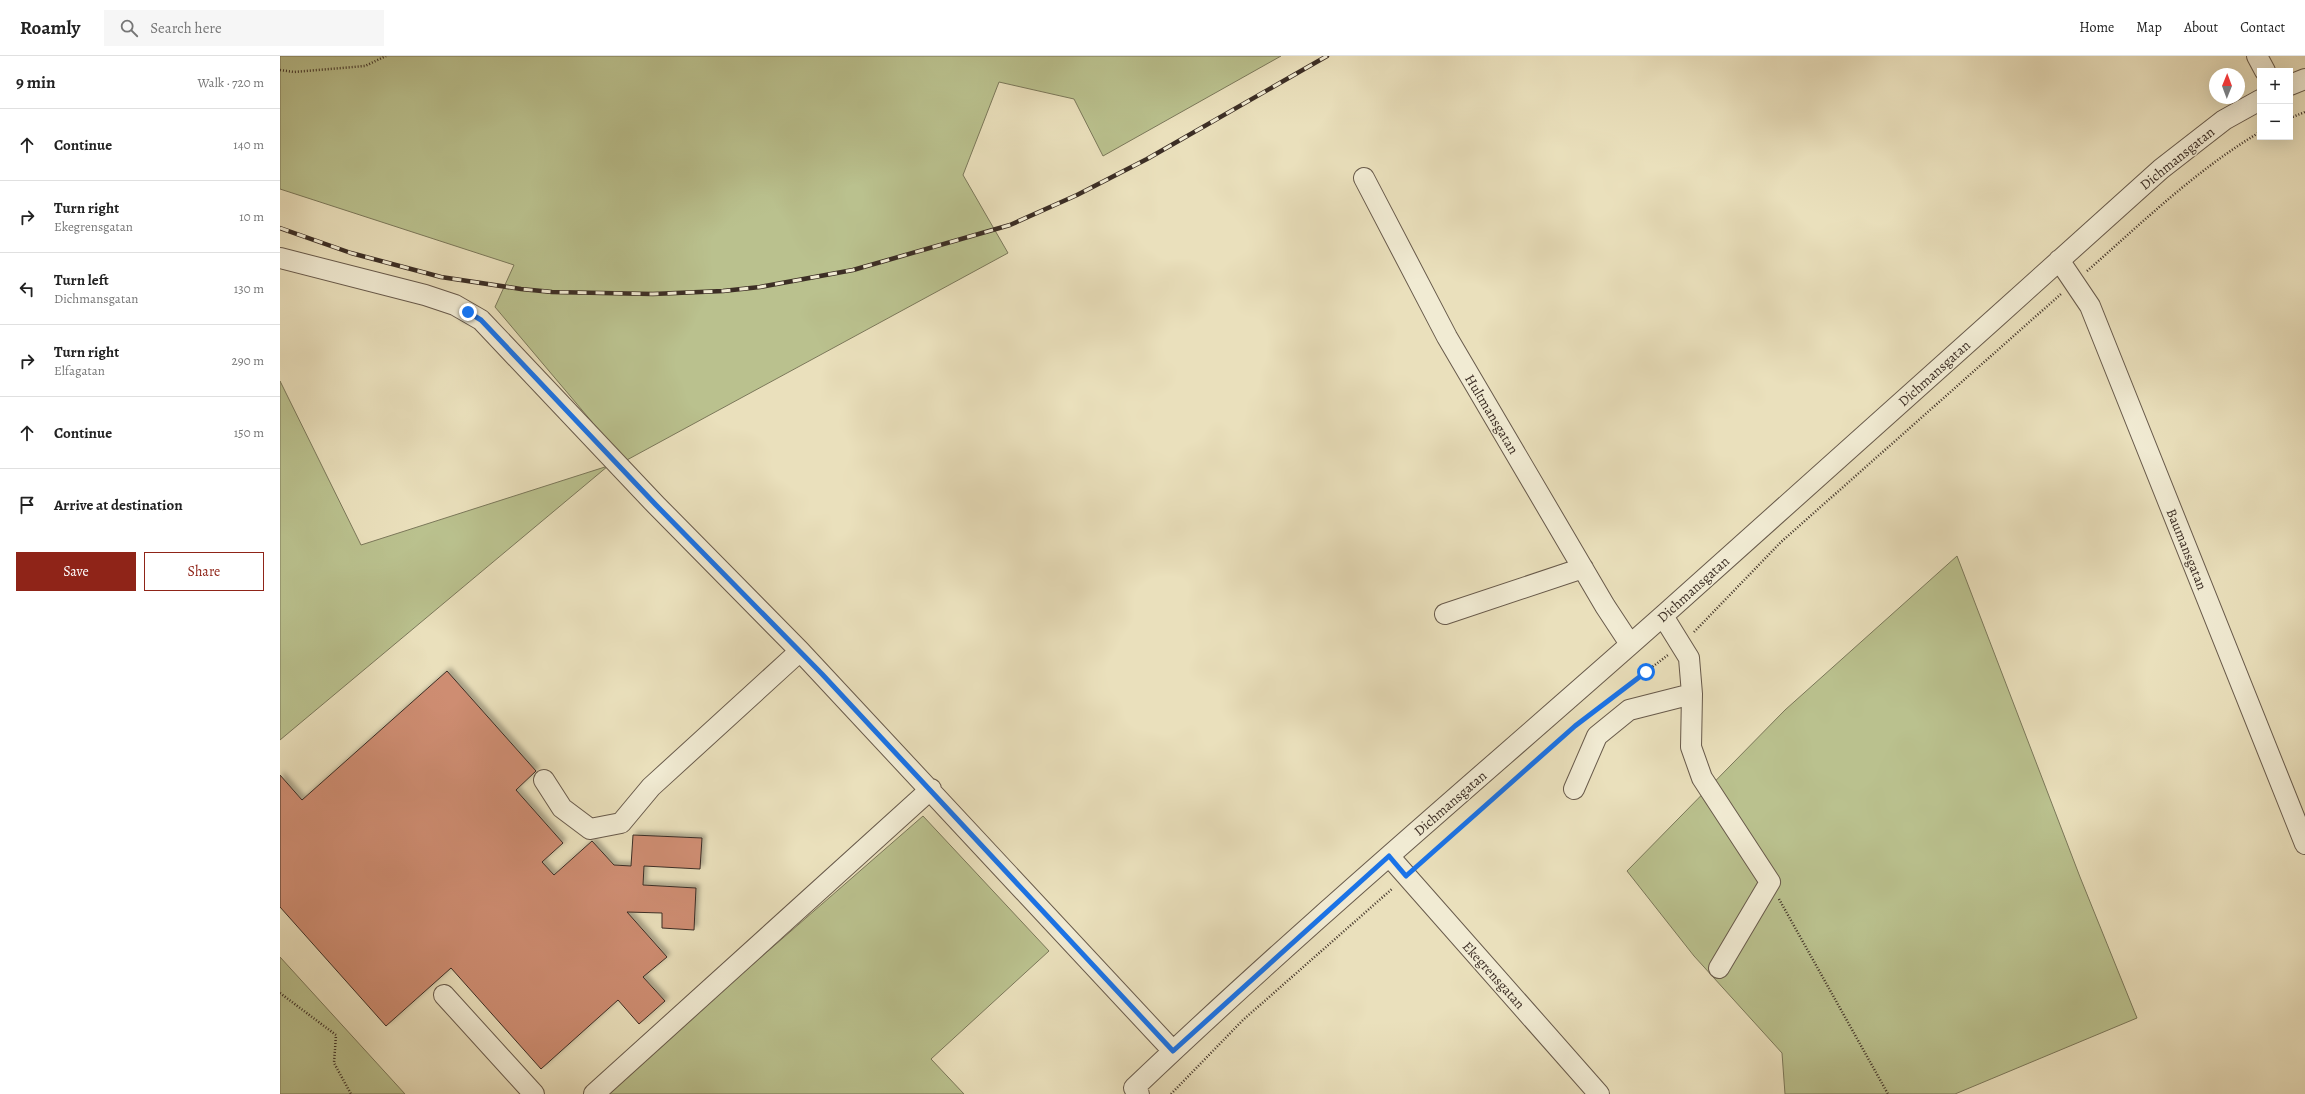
<!DOCTYPE html>
<html lang="en">
<head>
<meta charset="utf-8">
<style>
  body { margin:0; font-family:Alegreya,serif; background:#f6f6f6; color:#222 }
  .controls { position:absolute; right:12px; top:12px; display:grid; overflow:hidden; border-radius:0px; box-shadow:0 4px 16px #0002 }
  .controls button { width:36px; height:36px; display:grid; place-items:center; padding:0; border:0; border-bottom:1px solid #e0e0e0; background:#fff; color:#222; font:20px sans-serif }
  .compass { position:absolute; left:1929px; top:12px; width:36px; height:36px; border-radius:50%; background:#fff; box-shadow:0 4px 16px #0002; rotate:1deg }
  .stop { position:absolute; width:12px; height:12px; margin:-9px; border:3px solid #1a73e8; border-radius:50%; background:#fff }
  .stop.end { background:#1a73e8; border-color:#fff; box-shadow:0 1px 4px #0008 }
  .list { margin:0; padding:0; list-style:none }
  h2 { display:flex; justify-content:space-between; align-items:center; height:52px; margin:0; padding:0 16px; font-size:17px }
  h2 small { font-size:13px; font-weight:400; color:#767676 }
  .list li { display:grid; grid-template-columns:26px 1fr auto; gap:12px; align-items:center; box-sizing:border-box; height:72px; padding:0 16px; border-top:1px solid #e0e0e0 }
  .list b { display:block; font-size:15px; white-space:nowrap }
  .list p { margin:0; font-size:13px; white-space:nowrap; color:#767676 }
  .list em { font-size:13px; font-style:normal; color:#767676 }
  .actions { display:flex; gap:8px; padding:12px 16px }
  .actions a { flex:1; padding:9px 0; border:1px solid #8f2418; border-radius:0px; text-align:center; font-size:14px; color:#8f2418 }
  .actions .main { background:#8f2418; color:#fff }
  .icon { flex:none; width:22px; height:22px; fill:none; stroke:currentColor; stroke-width:2; stroke-linecap:round; stroke-linejoin:round }
  .map { position:relative; flex:none; width:2025px; height:1038px; overflow:hidden }
  header { display:flex; align-items:center; gap:24px; box-sizing:border-box; height:56px; padding:0 20px; background:#fff; border-bottom:1px solid #e0e0e0 }
  header strong { font-size:19px }
  nav { display:flex; gap:22px; margin-inline-start:auto; font-size:14px }
  .search { width:280px; height:36px; background:#f6f6f6; display:flex; align-items:center; gap:10px; box-sizing:border-box; padding:0 14px; border-radius:0px; color:#767676; font-size:15px }
  main { display:flex }
  aside { flex:1; background:#fff }
  .map>svg:first-child { display:block }
</style>
</head>
<body>
<header>
<strong>Roamly</strong>
<div class="search"><svg class="icon" aria-label="search" viewBox="0 0 24 24"><circle cx="10" cy="10" r="6"/><path d="M15 15l6 6"/></svg>Search here</div>
<nav><a>Home</a><a>Map</a><a>About</a><a>Contact</a></nav>
</header>
<main>
<aside>
<h2>9 min<small>Walk · 720 m</small></h2>
<ul class="list">
<li><svg class="icon" aria-label="ahead" viewBox="0 0 24 24"><path d="M12 20V5M6 11l6-6 6 6"/></svg><div><b>Continue</b></div><em>140 m</em></li>
<li><svg class="icon" aria-label="right" viewBox="0 0 24 24"><path d="M7 20v-9h11M14 6l5 5-5 5"/></svg><div><b>Turn right</b><p>Ekegrensgatan</p></div><em>10 m</em></li>
<li><svg class="icon" aria-label="left" viewBox="0 0 24 24"><path d="M17 20v-9H6M10 6l-5 5 5 5"/></svg><div><b>Turn left</b><p>Dichmansgatan</p></div><em>130 m</em></li>
<li><svg class="icon" aria-label="right" viewBox="0 0 24 24"><path d="M7 20v-9h11M14 6l5 5-5 5"/></svg><div><b>Turn right</b><p>Elfagatan</p></div><em>290 m</em></li>
<li><svg class="icon" aria-label="ahead" viewBox="0 0 24 24"><path d="M12 20V5M6 11l6-6 6 6"/></svg><div><b>Continue</b></div><em>150 m</em></li>
<li><svg class="icon" aria-label="arrive" viewBox="0 0 24 24"><path d="M6 21V4h12l-3 4 3 4H6"/></svg><div><b>Arrive at destination</b></div></li>
</ul>
<div class="actions"><a class="main">Save</a><a>Share</a></div>
</aside>
<div class="map">
<svg width="2025" height="1038" viewBox="0 0 2025 1038">
  <defs>
    <filter id="shadow"><feDropShadow dx="3.5" dy="-3.5" stdDeviation="2" flood-color="#0004"/></filter>
  </defs>
  <rect width="100%" height="100%" fill="#eae0bc"/>
  <filter id="stains"><feTurbulence type="fractalNoise" baseFrequency=".005" numOctaves="4"/><feColorMatrix values="0 0 0 0 .2 0 0 0 0 .09 0 0 0 0 .02 0 0 0 .5 -.17"/></filter>
  <radialGradient id="worn" r=".72"><stop offset=".6" stop-color="#630" stop-opacity="0"/><stop offset="1" stop-color="#630" stop-opacity=".3"/></radialGradient>
  <!-- green -->
  <path fill="#bac18e" stroke="#7b785a" d="M0,0H1001L823,100L794,43L719,26L683,119L728,197L345,405L215,251L234,209L0,133Z
    M0,325L81,489L328,410L0,684Z
    M1677,500L1800,821L1857,962L1675,1038H1505L1502,997L1414,900L1347,815L1505,654Z
    M643,760L769,895L651,1003L684,1038H324Z
    M0,901L125,1038H0Z"/>
  <!-- building -->
  <path fill="#ce8d72" stroke="#3c2e25" filter="url(#shadow)" d="M167,615L256,715L236,734L283,787L262,806L274,819L312,785L334,809L351,810L353,779L422,782L420,813L364,810L363,829L416,832L414,874L382,872V857L347,856L387,901L363,921L385,945L359,968L338,944L261,1013L171,912L106,970L0,851V719L22,744Z"/>
  <g fill="none" stroke-linecap="round" stroke-linejoin="round">
    <defs>
      <path id="minor" d="M1977,0L1985,15
        M2010,29L2025,23
        M1084,122L1167,281L1325,550L1350,588
        M0,202L145,239L175,249L201,264L376,449L520,595L893,995
        M1779,204L1810,250L2025,788
        M1165,558L1303,512
        M1383,560L1409,602L1412,638L1411,691L1422,722L1490,826L1439,912
        M264,724L282,752L310,773L341,767L371,731L520,595
        M1294,733L1317,680L1349,654L1412,638
        M1109,800L1319,1038
        M164,939L254,1038
        M314,1038L651,733
        M859,1038L854,1032C1026,868 1208,715 1386,557C1552,410 1716,261 1881,113L1944,64L1980,44"/>
    </defs>
    <!-- minor casing -->
    <use href="#minor" stroke="#685a4b" stroke-width="22"/>
    <!-- path -->
    <path stroke="#3c2e25" stroke-width="2.5" stroke-dasharray="1 2" stroke-linecap="butt" d="M0,14L14,16L85,10L106,0
      M2010,62L2025,56
      M1807,215C1863,166 1916,114 1980,76
      M1414,576L1501,486L1781,238
      M1139,808L1295,670L1388,599
      M1499,843L1608,1038
      M0,937L56,979L54,1007L71,1038
      M891,1038L963,964L1113,832"/>
    <!-- minor -->
    <use href="#minor" stroke="#f1ebd3" stroke-width="20"/>
    <defs>
      <path id="rail" d="M0,172L71,197L161,221L241,233L272,236L373,238L443,235L480,231L573,214L730,169L797,139L867,103L1047,0"/>
    </defs>
    <!-- rail casing -->
    <use href="#rail" stroke="#3c2e25" stroke-width="4.5"/>
    <!-- rail -->
    <use href="#rail" stroke="#f1ebd3" stroke-width="3" stroke-dasharray="9" stroke-linecap="butt"/>
  </g>
  <g fill="none" stroke-linecap="round" stroke-linejoin="round">
    <!-- route -->
    <path stroke="#1a73e8" stroke-width="5" d="M188,256L201,264L376,449L542,618L893,995L1109,800L1126,820L1295,670L1366,616"/>
  </g>
  <g text-anchor="middle" stroke-width="3" stroke-linejoin="round" paint-order="stroke">
    <!-- street labels -->
    <g font-size="14" fill="#3c2e25" stroke="#f1ebd3">
      <text transform="translate(1897 102) rotate(-39)" y="5">Dichmansgatan</text>
      <text transform="translate(1654 317) rotate(-42)" y="5">Dichmansgatan</text>
      <text transform="translate(1212 358) rotate(59)" y="5">Hultmansgatan</text>
      <text transform="translate(1907 493) rotate(68)" y="5">Baumansgatan</text>
      <text transform="translate(1413 533) rotate(-42)" y="5">Dichmansgatan</text>
      <text transform="translate(1170 747) rotate(-41)" y="5">Dichmansgatan</text>
      <text transform="translate(1214 919) rotate(48)" y="5">Ekegrensgatan</text>
    </g>
  </g>
  <rect width="100%" height="100%" filter="url(#stains)"/>
  <rect width="100%" height="100%" fill="url(#worn)"/>
</svg>
<div class="controls">
<button>+</button>
<button>−</button>
</div>
<svg class="compass" viewBox="-18 -18 36 36"><path d="M0-13l5 13h-10z" fill="#e53935"/><path d="M0 13l5-13h-10z" fill="#767676"/></svg>
<div class="stop" style="left:1366px;top:616px"></div>
<div class="stop end" style="left:188px;top:256px"></div>
</div>
</main>
</body>
</html>
